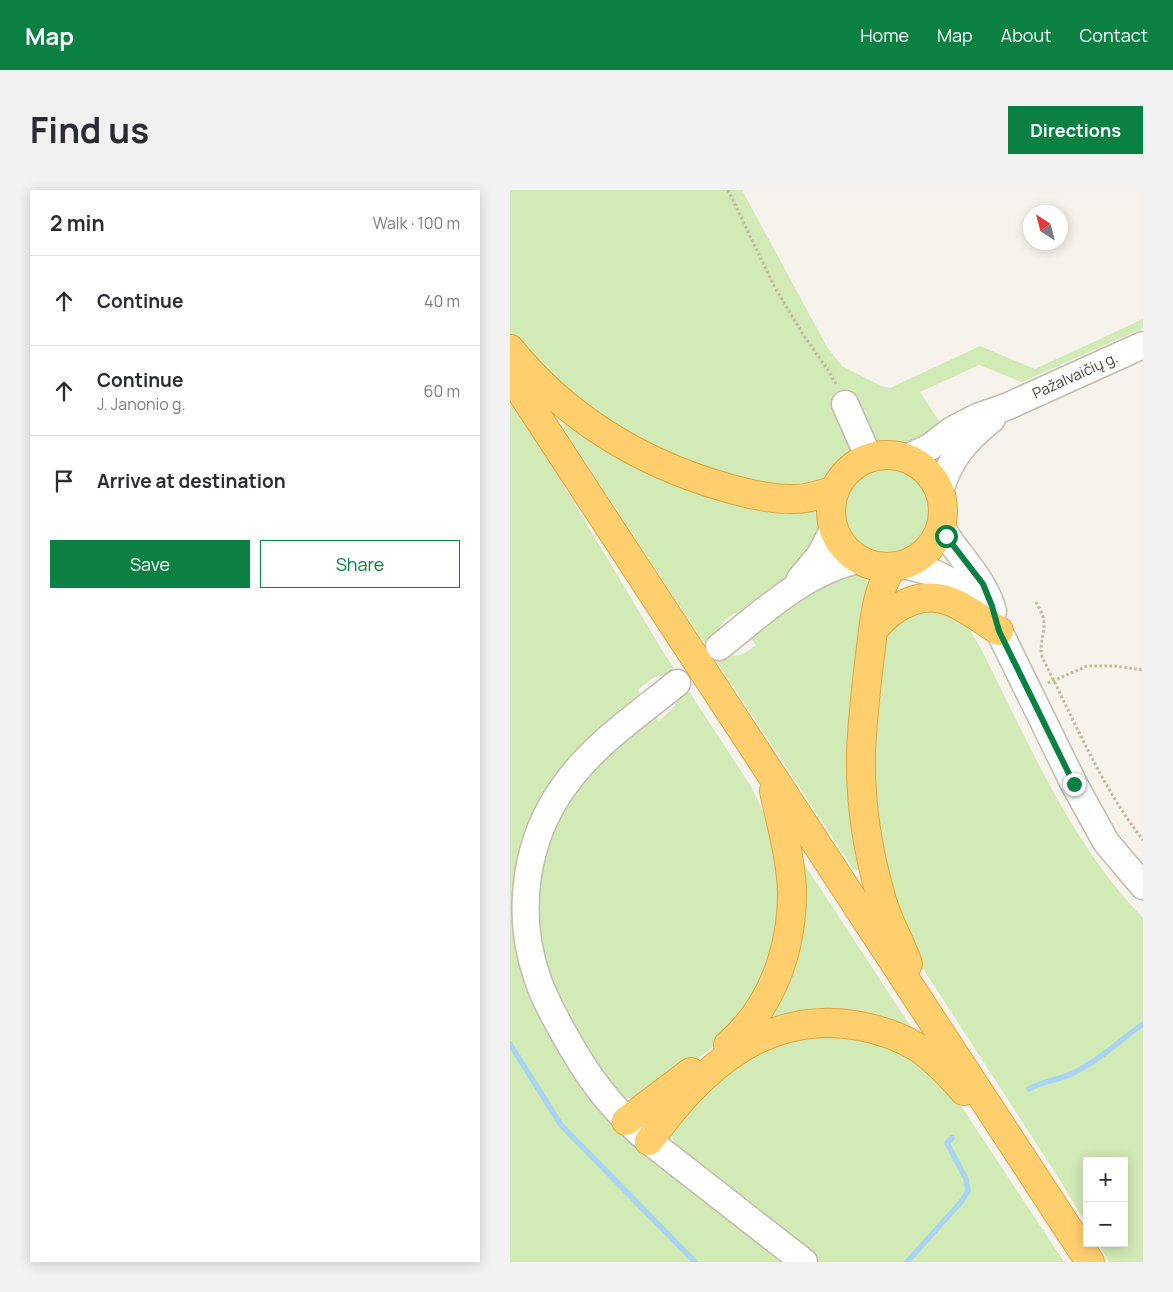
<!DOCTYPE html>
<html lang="en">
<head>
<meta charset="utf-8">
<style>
  body { margin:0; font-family:Manrope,sans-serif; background:#f2f2f3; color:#2b2b33 }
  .controls { position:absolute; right:15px; bottom:15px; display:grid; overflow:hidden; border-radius:0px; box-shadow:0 2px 12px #0003 }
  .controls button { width:45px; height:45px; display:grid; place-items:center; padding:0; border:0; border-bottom:1px solid #e1e1e2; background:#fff; color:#2b2b33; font:25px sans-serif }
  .compass { position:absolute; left:513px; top:15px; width:45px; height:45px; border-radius:50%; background:#fff; box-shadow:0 2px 12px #0003; rotate:324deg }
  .stop { position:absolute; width:15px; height:15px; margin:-11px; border:4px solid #0b8043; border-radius:50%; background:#fff }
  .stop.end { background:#0b8043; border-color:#fff; box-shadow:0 1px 5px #0008 }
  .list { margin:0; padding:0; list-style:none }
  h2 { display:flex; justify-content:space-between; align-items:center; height:65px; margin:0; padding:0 20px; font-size:21px }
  h2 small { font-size:16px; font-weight:400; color:#7c7c81 }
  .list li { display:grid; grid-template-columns:32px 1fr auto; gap:15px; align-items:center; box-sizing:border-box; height:90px; padding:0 20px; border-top:1px solid #e1e1e2 }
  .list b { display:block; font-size:19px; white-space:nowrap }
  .list p { margin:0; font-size:16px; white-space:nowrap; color:#7c7c81 }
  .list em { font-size:16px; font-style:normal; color:#7c7c81 }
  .actions { display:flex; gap:10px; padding:15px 20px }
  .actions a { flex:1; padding:11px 0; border:1px solid #0b8043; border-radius:0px; text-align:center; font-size:18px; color:#0b8043 }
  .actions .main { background:#0b8043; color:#fff }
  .icon { flex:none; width:28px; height:28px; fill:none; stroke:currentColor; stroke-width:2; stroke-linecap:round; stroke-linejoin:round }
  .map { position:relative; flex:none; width:633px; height:1072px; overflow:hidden; border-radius:0px }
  header { display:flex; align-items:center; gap:30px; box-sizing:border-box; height:70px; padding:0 25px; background:#0b8043; color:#fff }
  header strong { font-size:24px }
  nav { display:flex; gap:28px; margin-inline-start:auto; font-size:18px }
  .intro { display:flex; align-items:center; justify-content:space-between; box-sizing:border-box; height:120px; padding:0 30px }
  h1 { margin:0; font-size:35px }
  .button { padding:12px 22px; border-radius:0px; background:#0b8043; color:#fff; font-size:18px; font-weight:700 }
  main { display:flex; gap:30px; padding:0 30px }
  aside { flex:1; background:#fff; border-radius:0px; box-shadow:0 2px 12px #0003 }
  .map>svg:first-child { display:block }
</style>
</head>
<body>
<header>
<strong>Map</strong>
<nav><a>Home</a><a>Map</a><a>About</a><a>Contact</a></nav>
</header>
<div class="intro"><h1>Find us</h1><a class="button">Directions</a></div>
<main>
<aside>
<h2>2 min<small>Walk · 100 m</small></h2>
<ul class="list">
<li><svg class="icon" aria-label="ahead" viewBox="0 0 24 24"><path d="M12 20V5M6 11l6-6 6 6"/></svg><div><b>Continue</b></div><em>40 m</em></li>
<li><svg class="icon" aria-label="ahead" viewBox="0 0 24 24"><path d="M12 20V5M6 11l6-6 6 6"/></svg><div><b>Continue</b><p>J. Janonio g.</p></div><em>60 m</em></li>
<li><svg class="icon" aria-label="arrive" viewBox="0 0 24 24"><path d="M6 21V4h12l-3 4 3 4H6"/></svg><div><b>Arrive at destination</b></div></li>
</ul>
<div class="actions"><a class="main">Save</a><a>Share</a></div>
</aside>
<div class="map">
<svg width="633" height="1072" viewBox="0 0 633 1072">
  <rect width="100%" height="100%" fill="#f6f3ec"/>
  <!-- green -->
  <path fill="#d2eab5" d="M0,0H232L317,157L332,176L371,196L380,198L470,156L525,179L633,129V138L512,192L469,175L410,202L431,234L407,252L370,254L362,250L343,262L321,286L309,292L280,298L240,296L121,252L13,162L0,145Z
    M0,213L42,276L152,460L242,598L259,635L271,708L267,749L255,786L221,840L198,861L139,903L126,909L108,906L43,805L24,742L36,645L70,589L145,526L149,531L163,518L169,508L160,487C145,482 138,492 128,500L131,505C107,526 82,545 61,568C55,575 47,581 43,588C11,637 0,689 5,747C6,757 7,767 9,777C17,805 32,831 46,856C68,893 85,919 117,949L274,1072H0Z
    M54,233H57L109,265L160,293L219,313L279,320H300L307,324L310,329V346L285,381L228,428L224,423C214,431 206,437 206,450C221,470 226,470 246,455L241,449L311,393L347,382L354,387L359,397L351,677L349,680H344L53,238Z
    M334 322a43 43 0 1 1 86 0a43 43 0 1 1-86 0Z
    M414,417L446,426L459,439L470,457C518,551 559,651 633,728V1072H599L588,1053H614V971H577V1035L546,984L401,760L378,698L361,600L371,449L382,432Z
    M289,666L401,837L397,840L248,839Z
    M325,842L402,863L440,899L554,1072H308L173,965C163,953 158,943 163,928L261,849Z"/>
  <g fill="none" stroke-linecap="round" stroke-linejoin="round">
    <!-- stream -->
    <path stroke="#a9d4f2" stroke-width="5.5" d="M0,854L51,935L185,1072
      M519,899C533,891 549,890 563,883C589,871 610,850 633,834
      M397,1072L451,1012L458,1001L456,989L437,953L442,948"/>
    <defs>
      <g id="minor">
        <path d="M335,214L359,268"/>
        <path id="s1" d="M396,268L420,257L442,240L467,227L496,217L633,155"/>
        <path d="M430,301C440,268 455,251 482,229"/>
        <path d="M431,337C448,366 474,388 483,421"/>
        <path d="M394,375L424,383L452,397L489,441L564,594L596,652L633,696"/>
        <path d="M290,389L310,365L324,338"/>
        <path d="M209,457C251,424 295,381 349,370"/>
        <path d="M167,493C128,525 84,554 55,595C15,649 5,723 27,787C33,806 43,824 53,842C78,888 100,917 139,951L294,1072"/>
      </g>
      <path id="highway" d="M0,159C55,227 130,273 214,297C236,303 261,310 285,309C299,309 312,304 325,300
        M0,185L580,1072
        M321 321a56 56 0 1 1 112 0a56 56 0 1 1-112 0Z
        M382,377C365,403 364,436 360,465C356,498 352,531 351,564C350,611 358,662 371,707C377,730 390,751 398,774
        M363,440C369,434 375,426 383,421C426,391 452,417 489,441
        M218,855C262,817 282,760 282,702C281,668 271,634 264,601
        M116,931L181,882
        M139,951C189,880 256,818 350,836C370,840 389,846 407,857C424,868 440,885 454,901"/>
    </defs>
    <!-- minor casing -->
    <use href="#minor" stroke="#c2bbae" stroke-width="29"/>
    <!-- highway casing -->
    <use href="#highway" stroke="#e0a43c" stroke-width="30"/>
    <!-- path -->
    <path stroke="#c4b79f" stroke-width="3" stroke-dasharray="2.5 2.5" stroke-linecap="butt" d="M218,0L263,94L294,146L320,183L327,196
      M526,412C529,418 533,424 534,431C535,444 529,453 532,467C564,529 590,595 633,650
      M538,493L577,476H605L633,480"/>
    <!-- minor -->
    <use href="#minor" stroke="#fff" stroke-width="26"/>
    <!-- highway -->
    <use href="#highway" stroke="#ffcf6e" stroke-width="28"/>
  </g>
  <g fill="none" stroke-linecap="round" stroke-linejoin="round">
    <!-- route -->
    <path stroke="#0b8043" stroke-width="6" d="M436,346L473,394L482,416L489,441L564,594"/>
  </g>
  <g text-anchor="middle" stroke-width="4" stroke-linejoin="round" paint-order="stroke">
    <!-- street labels -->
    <g font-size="15" fill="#4b4439" stroke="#fff">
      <text dy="5" stroke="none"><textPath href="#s1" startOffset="189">Pažalvaičių g.</textPath></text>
    </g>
  </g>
</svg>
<div class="controls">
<button>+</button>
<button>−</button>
</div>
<svg class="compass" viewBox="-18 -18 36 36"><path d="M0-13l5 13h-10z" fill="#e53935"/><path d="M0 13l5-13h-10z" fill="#7c7c81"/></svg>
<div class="stop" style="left:436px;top:346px"></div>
<div class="stop end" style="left:564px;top:594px"></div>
</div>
</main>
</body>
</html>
